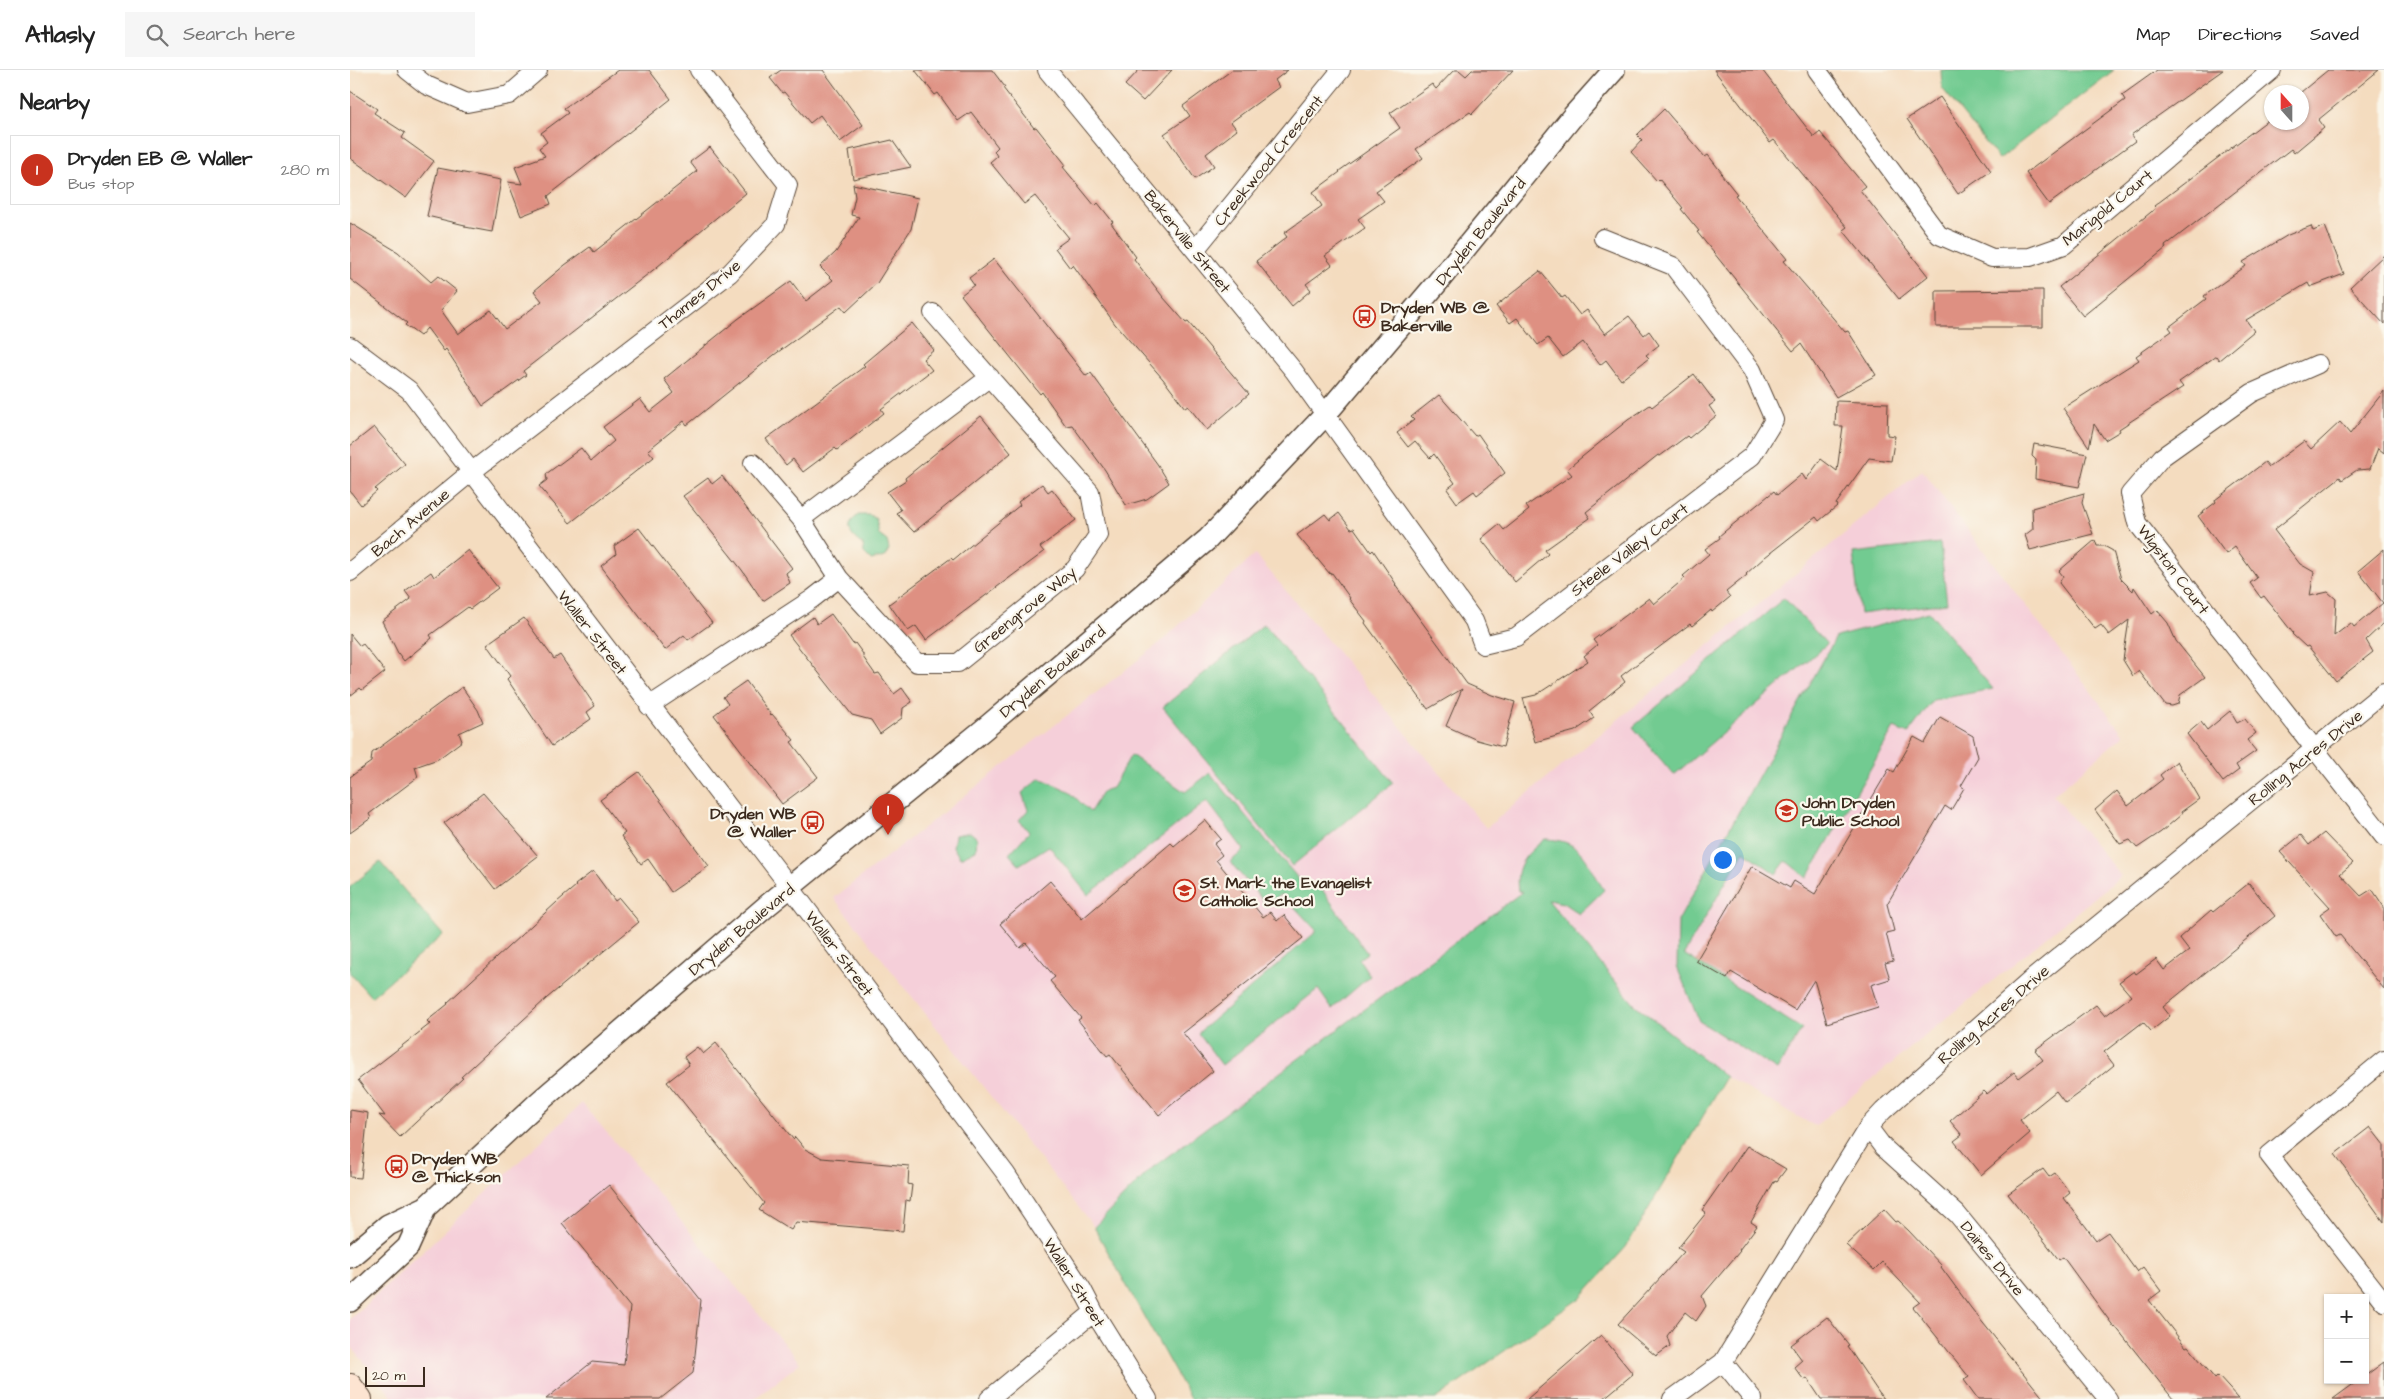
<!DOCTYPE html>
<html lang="en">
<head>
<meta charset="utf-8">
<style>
  body { margin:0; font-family:"Architects Daughter",sans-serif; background:#f6f6f6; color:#222 }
  .controls { position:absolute; right:15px; bottom:15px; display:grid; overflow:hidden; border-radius:0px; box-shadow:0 1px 4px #0004 }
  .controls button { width:45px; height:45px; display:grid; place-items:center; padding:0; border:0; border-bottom:1px solid #e0e0e0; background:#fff; color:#222; font:25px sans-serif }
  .compass { position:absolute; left:1914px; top:15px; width:45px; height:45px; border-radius:50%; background:#fff; box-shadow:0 1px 4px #0004; rotate:339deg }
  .scale { position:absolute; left:15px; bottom:12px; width:60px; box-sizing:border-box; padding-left:5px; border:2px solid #3b2a1e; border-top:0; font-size:14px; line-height:18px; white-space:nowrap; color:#3b2a1e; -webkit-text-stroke:4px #fbf7ec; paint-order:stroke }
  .you { position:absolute; left:1372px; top:789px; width:18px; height:18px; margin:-12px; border:4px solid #fff; border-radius:50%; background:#1a73e8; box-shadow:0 0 0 8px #1a73e833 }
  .badge { display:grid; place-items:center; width:32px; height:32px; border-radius:50%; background:#c8321e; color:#fff; font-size:16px; font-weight:700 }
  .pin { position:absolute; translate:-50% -41px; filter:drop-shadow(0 1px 2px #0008) }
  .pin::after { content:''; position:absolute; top:26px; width:18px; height:15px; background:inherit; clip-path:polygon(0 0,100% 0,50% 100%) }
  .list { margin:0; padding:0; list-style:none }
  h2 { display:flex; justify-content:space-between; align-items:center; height:65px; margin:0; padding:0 20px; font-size:21px }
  h2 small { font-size:16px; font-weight:400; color:#767676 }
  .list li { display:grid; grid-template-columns:32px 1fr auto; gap:15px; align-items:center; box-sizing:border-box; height:70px; margin:0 10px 10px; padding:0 10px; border:1px solid #e0e0e0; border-radius:0px }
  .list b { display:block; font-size:19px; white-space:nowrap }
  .list p { margin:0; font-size:16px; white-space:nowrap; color:#767676 }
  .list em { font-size:16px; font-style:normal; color:#767676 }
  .icon { flex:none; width:28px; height:28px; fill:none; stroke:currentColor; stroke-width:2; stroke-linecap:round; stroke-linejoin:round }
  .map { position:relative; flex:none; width:2034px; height:1329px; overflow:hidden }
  header { display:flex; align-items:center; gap:30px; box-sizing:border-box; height:70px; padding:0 25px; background:#fff; border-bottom:1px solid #e0e0e0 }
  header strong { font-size:24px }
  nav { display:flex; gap:28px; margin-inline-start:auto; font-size:18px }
  .search { width:350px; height:45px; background:#f6f6f6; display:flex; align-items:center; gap:12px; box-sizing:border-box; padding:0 18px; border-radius:0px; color:#767676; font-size:19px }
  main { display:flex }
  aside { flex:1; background:#fff }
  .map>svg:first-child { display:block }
</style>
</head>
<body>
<header>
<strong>Atlasly</strong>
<div class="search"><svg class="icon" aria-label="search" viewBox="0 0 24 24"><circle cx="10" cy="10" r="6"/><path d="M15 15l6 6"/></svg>Search here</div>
<nav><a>Map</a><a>Directions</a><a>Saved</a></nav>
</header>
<main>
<aside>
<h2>Nearby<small></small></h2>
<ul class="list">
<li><span class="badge">1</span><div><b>Dryden EB @ Waller</b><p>Bus stop</p></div><em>280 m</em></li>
</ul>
</aside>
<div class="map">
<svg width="2034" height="1329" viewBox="0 0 2034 1329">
  <rect width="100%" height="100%" fill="#fbf7ec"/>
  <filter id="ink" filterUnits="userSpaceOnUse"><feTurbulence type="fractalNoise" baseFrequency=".02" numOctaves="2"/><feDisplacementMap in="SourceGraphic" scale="10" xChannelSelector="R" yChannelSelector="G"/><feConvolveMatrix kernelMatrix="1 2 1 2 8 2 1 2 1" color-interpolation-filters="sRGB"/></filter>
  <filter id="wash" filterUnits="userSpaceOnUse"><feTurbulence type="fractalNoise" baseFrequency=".0096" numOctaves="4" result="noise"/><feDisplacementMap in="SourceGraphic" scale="20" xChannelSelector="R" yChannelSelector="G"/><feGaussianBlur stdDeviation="1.12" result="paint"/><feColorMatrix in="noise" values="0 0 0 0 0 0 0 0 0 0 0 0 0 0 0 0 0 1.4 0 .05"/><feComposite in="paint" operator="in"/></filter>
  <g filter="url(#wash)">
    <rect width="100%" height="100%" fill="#f4dcbf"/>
    <!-- built -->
    <path fill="#f5cfd9" d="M1572,400L1774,665L1703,725L1771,806L1465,1056L1376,1007L1284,934L1184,814L802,1098L744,1157L484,828L811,572L905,484L1136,758Z
      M232,1033L450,1293L404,1329H44L0,1275V1249Z"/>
    <!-- green -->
    <path fill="#72cb91" stroke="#567a58" d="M1591,0H1764L1649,89L1592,18Z
      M508,445H520L526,449L529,465L537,471L539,479L535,487L521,490L514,483L513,475C499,465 494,457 508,445Z
      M1590,473L1597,533L1510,544L1503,483Z
      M1434,528L1477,574L1324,705L1283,657Z
      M1579,542L1643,619L1583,630L1558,664L1544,658L1457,808L1436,791L1426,804L1394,781L1334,884L1452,959L1427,1000L1349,951L1327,897L1328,851L1486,567Z
      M914,554L1043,713L942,796L813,637Z
      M781,685L835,722L860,703L952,813L971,818L1017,883L1009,889L1020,906L982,939L968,919L872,995L848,963L967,861L932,824L916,834L880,792L894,780L857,731L738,825L699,776L669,795L659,784L679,762L669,750L678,740L672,723L690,708L719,721L740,742L753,721L762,718Z
      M620,762L627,768L626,780L610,788L603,777L605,765Z
      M1195,769C1233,770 1236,791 1254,820L1229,844L1213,833L1198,830L1284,934L1376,1007L1276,1177L1230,1228L1086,1329H840L744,1157L802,1098L1172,822L1168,821C1164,795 1176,784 1195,769Z
      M30,792L93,865L21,927L0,903V817Z"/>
    <g id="blocks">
      <!-- building -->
      <path fill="#de9082" d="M268,0H299L321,29L198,126L201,134L171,146L158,112L172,114L165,97L195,86L189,78L197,72L191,63L218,43L214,38Z
        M431,0H473L513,55L490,72L470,45L460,53L434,22L432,23L420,8Z
        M565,0H642L655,17L653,18L684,58L686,57L716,95L713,97L745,136L748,133L763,152L761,153L786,187L784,189L813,227L836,253L838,252L899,324L857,360L838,336L835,338L813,309L765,254L723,195L720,198L705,178L719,168L685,126L674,134L640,92L647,86L644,81L648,77L621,42L608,51L588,23L585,25Z
        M789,0H822L793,31L775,15Z
        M882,0H938L925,10L929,17L881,52L887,60L856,84L864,96L845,109L814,64L840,46L833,36Z
        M1104,0H1109L1116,6L1122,0H1163L1122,44L1120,42L1066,79L1073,88L1026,121L1034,131L1008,149L1015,158L975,186L982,195L956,214L961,220L942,236L906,191L937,167L934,163L972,136L963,122L990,102L989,101L1050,58L1040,43L1082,14L1086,19Z
        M1364,0H1412L1464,67L1470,62L1515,116L1510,120L1578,206L1549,229L1493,160L1497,157L1424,70L1420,73Z
        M1807,0H1873L1781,65L1785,71L1699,134L1676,103L1775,30L1772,25Z
        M1978,0H2029L1968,50L1974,58L1944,83L1941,79L1815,176L1816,178L1733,246L1709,217L1806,138L1804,136L1922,47V52H1952L1951,22Z
        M0,21L27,39L24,43L55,63L52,68L84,91L56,128L0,88Z
        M1590,27L1641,101L1608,124L1557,49Z
        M1314,39L1355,87L1358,85L1372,103L1371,104L1387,124L1385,125L1437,189L1434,191L1495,262L1498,261L1526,305L1486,327L1451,274L1443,281L1347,162L1349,161L1331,139L1333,138L1309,109L1307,111L1281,82L1292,70L1287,65Z
        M542,70L561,97L503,109L499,80Z
        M360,77L396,123L307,197L173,301L176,305L133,336L96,279L94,281L77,258L70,266L55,255L57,253L0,209V153L48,182L81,212L88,206L107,221L91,240L108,264L141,240L155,259L192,231L184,221L215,195L240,177L244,182L347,101L340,92Z
        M88,98L151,110L142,162L115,157V155L77,146Z
        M503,114L568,128L561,159L527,213L496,242L491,236L424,285L337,355L334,351L298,380L304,387L220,453L189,416L197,410L196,404L231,378L241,391L264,371L253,357L290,329L300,342L324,323L314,309L388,249L441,211L456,231L483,210L470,197L486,182L509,147L501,145L505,127Z
        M1961,156L1963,161L1975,156L1994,204L1960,217L1958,213L1896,250L1904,261L1869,290L1866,286L1829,312L1833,317L1769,359L1770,361L1755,370L1744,354L1739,377L1713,338L1789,290L1786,286L1822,261L1819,257L1856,229L1854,226L1896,196L1893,192L1938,165Z
        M2034,185V254L2000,217Z
        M644,189L736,306L741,303L808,395L819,413L797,429L776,435L755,400L722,355L716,356L692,322L690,324L611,225L624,215L619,208Z
        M1190,201L1212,228L1215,226L1230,245L1237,240L1255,264L1279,246L1294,265L1299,261L1309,275L1296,285L1299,288L1271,310L1256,290L1250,295L1233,272L1213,287L1198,268L1188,275L1167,248L1160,253L1146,236Z
        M1693,220V257H1586V221Z
        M562,253L584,280L573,289L582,300L531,339L534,343L487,380L485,378L453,402L443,389L436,395L416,369L515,296L513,294Z
        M1344,304L1365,332L1359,336L1366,346L1339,368L1337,366L1310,386L1308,385L1236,442L1240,448L1195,480L1198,484L1165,512L1131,469L1149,454L1154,460L1179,440L1176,436L1222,405L1217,399L1278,350L1300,335L1302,337Z
        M2034,321V383L2028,378L2020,399L2007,400L1992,410L1990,407L1924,460L1950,494L1964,502L1960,526L1978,522L1986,529L1984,566L2001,553L2004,557L2033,533L2008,501L2034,479V553L2016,570L2023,582L1986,611L1958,576L1956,577L1942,564L1943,563L1914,526L1911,528L1900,513L1907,508L1885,477L1876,484L1848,446L1866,432L1865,430L1915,392L1919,397L1954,371L1961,379L1990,352L2000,364Z
        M1089,325L1125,366L1128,364L1155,403L1127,425L1124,421L1107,433L1097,419L1105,413L1084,384L1080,388L1065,371L1058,377L1047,363L1064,350L1061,347Z
        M1486,331L1538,333L1537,365L1545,366L1541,391L1519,388L1486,434L1487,436L1469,451L1466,447L1415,487L1396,504L1397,505L1376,522L1380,527L1362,542L1361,540L1342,556L1340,554L1271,606L1275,612L1239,641L1244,648L1225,661L1185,672L1173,628L1186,625L1238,591L1234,586L1247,575L1243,570L1299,528L1304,534L1335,508L1333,506L1359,484L1355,479L1370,468L1369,466L1424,421L1427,425L1452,404L1456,410L1471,389L1487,401L1493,356H1485Z
        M631,346L661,383L564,462L546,443L551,440L537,422L556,410L555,408Z
        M24,357L55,394L25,419L27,421L11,435L0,421V376Z
        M1684,374L1737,384L1729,417L1685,409L1686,390L1682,386Z
        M372,406L442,498L436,503L440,513L413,531L392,500L333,426L358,408L362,414Z
        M692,414L698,422L702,419L726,450L690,477L694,482L576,570L566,556L558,561L539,534L601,488L603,490L670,435L668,432Z
        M1734,423L1732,433L1743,464L1680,480L1675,465L1683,459L1682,438Z
        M989,443L1001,459L1004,458L1021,482L1023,480L1046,514L1045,515L1117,614L1142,625L1165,632L1153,677L1127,670L1096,656L1112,619L1078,639L1015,553L1016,551L999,529L1000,528L982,503L980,504L947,465L975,444L980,450Z
        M289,458L362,553L338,570L334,565L315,580L251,496L266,484L264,476Z
        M1745,470L1747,476H1754L1763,481L1771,509L1783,521L1784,517L1802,544L1807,540L1818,553L1826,571L1855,607L1830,625L1828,634L1822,636L1815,635L1789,601L1783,606L1773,590L1779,550L1759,565L1751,555L1745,559L1709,513L1713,506L1709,501Z
        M118,480L148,518L120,539L118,537L80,565L82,568L54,591L48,583L32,551L61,529L55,521L81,502L84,507Z
        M481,544L503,574L505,573L513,584V587L525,604L529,603L544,624L552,618L562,632L553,638L552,648L530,664L521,650L502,645L439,565L463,547L467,554Z
        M174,548L204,589L210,585L245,636L237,642L241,649L202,676L157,609L160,606L137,574Z
        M0,564L10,576L13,574L35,602L12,620L10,618L0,626Z
        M396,611L421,645L422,644L444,670L441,672L468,707L432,734L364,645L378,634L373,627Z
        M112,617L128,640L133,652L109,663L112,671L88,689L65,697L68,707L19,744L21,748L0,763V707L21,692L22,683Z
        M1880,641L1887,653L1895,649L1906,663L1897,670L1906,681L1886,695L1889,700L1873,712L1837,664L1851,652L1857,660Z
        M1590,647L1623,666L1628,687L1611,716L1614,718L1601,740L1595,736L1537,834L1544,861L1536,863L1543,891L1535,893L1540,909L1521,915L1528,937L1477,953L1464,910L1445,940L1381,902L1377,909L1346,891L1402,796L1440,818L1444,811L1465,824L1539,699L1544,702L1564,667L1575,673Z
        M1827,691L1849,729L1831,742L1832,744L1811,762L1787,778L1780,770L1770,774L1745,740L1767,721L1778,736L1813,709L1810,705Z
        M289,702L359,796L321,822L298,789L291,794L271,766L275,763L250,730Z
        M133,723L188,786L145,819L94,753Z
        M855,750L871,769L864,774L872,785L866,790L913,847L920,842L927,851L934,845L953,868L833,963L863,1001L809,1045L760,984L757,986L728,950L731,948L700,911L705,907L676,873L670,878L650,854L700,811L732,849L821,773L824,776Z
        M1974,763L2003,793L1990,804L2011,826L2022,819L2034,837V919L1990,865L1986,867L1970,844L1980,837L1930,782L1951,765L1959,775Z
        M243,801L265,831L269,828L289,852L197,928L111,1007L113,1008L50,1067L29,1045L35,1046L8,1010L80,954L77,951L98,934L97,933L207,832L226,816L225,815Z
        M1899,813L1925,846L1813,937L1820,946L1801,961L1793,952L1754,982L1764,995L1737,1017L1715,1033L1706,1021L1670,1050L1680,1063L1631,1105L1604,1071L1612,1065L1600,1051L1634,1021L1637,1024L1664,1002L1669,1008L1693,990L1685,980L1746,935L1755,946L1781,926L1769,912L1784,901L1786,904L1806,889L1814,900L1839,881L1829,868L1861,840L1863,842Z
        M366,973L443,1069L445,1067L455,1079L472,1088L559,1096L558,1114L562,1115L560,1131L556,1130L553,1161L446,1152L441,1160L409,1140L414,1133L317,1012L339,995L334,987L347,977L353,984Z
        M0,1040L18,1043L11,1108L0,1107Z
        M2020,1057L2034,1075V1152L1985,1084Z
        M1397,1076L1436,1099L1427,1111L1425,1110L1401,1152L1407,1156L1389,1180L1390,1181L1352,1226L1356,1236L1346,1251L1335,1242L1317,1266L1320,1276L1306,1286L1268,1254L1334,1182L1328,1178L1356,1143L1352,1140Z
        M1693,1099L1699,1107L1705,1103L1720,1123L1714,1128L1746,1170L1758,1162L1787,1202L1793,1197L1811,1221L1799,1230L1836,1277L1838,1276L1865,1309L1868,1306L1889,1329H1823L1765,1256L1764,1257L1713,1187L1709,1190L1658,1124Z
        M259,1115L351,1230L343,1303L310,1329H196L242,1292L274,1295L280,1237L212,1153Z
        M1534,1139L1546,1152L1548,1151L1558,1160L1592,1196L1591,1197L1621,1238L1694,1329H1628L1614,1310L1619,1307L1563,1237L1570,1232L1532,1192L1524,1200L1496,1175Z
        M1477,1247L1499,1275L1497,1276L1533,1329H1471L1457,1308L1454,1310L1444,1297L1452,1290L1441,1275Z
        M1251,1265L1283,1304L1253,1329H1177Z
        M2034,1292V1329H1983L2009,1310H2015V1306Z"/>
    </g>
  </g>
  <g filter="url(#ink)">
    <use href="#blocks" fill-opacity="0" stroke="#574536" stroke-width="1"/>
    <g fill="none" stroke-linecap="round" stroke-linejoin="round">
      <defs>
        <path id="minor" d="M57,0L76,15L117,33L159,25L188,0
          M697,0L944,301L1124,551L1133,575L1166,567L1402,386L1424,350L1402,300L1323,196L1253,168
          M1467,0L1589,165L1642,188L1680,187L1714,175L1922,0
          M845,180L991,0
          M0,276L59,320L440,817L656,1104L732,1219L744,1242L798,1329
          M1968,294L1902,323L1812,387L1780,424L1787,453L2034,767
          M403,393L451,449L489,508L567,593H608L725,499L748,465L740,422L583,243
          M451,449L640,307
          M0,502L120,403L380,203L426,154L438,115L349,0
          M299,636L462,529L489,508
          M2034,990L1919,1085L2034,1232
          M1518,1057L1533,1077L1607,1144L1758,1329
          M1373,1292L1403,1329
          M639,1329L744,1242
          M1322,1329L1373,1292L1518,1057L1533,1041L1683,908L2034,622"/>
        <path id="tertiary" d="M0,1187L38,1155L76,1137L190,1031L419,834L633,660L858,469L975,345L1087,213L1223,46L1264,0
          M0,1231L58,1177L76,1137"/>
        <path id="secondary" d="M0,1316L10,1329"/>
      </defs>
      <!-- minor casing -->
      <use href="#minor" stroke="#574536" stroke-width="20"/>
      <!-- tertiary casing -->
      <use href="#tertiary" stroke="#574536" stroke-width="24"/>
      <!-- secondary casing -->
      <use href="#secondary" stroke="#574536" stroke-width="26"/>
      <!-- minor -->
      <use href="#minor" stroke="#fff" stroke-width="18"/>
      <!-- tertiary -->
      <use href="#tertiary" stroke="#fff" stroke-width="21"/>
      <!-- secondary -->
      <use href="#secondary" stroke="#fde4d1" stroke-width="24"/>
    </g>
  </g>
  <!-- icons -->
  <defs>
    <symbol id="bus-ring" viewBox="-11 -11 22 22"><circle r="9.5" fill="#fbf7ec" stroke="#c8321e" stroke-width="1.5"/><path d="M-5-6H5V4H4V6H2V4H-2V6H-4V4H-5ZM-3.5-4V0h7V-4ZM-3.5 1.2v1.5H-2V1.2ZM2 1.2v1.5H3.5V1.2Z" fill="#c8321e"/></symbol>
    <symbol id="school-ring" viewBox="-11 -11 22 22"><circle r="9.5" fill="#fbf7ec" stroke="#c8321e" stroke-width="1.5"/><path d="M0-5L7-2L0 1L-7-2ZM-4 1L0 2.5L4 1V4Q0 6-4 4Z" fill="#c8321e"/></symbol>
  </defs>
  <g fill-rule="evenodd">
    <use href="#bus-ring" x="1002" y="234" width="25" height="25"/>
    <use href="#school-ring" x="1424" y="728" width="25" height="25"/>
    <use href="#bus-ring" x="450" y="740" width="25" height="25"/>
    <use href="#school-ring" x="822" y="808" width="25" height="25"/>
    <use href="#bus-ring" x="34" y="1084" width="25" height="25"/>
  </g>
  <g text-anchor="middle" stroke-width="4.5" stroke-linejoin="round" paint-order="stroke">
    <!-- street labels -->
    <g font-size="16" fill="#3b2a1e" stroke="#fbf7ec">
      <text transform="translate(918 90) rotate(-51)" y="6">Creekwood Crescent</text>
      <text transform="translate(1757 137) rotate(-39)" y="6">Marigold Court</text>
      <text transform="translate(1130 161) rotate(-51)" y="6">Dryden Boulevard</text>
      <text transform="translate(838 171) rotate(51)" y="6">Bakerville Street</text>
      <text transform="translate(349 224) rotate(-39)" y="6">Thames Drive</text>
      <text transform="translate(60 452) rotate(-40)" y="6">Bach Avenue</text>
      <text transform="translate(1279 479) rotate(-37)" y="6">Steele Valley Court</text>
      <text transform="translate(1824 499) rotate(53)" y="6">Wigston Court</text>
      <text transform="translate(674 539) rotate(-39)" y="6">Greengrove Way</text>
      <text transform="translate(243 562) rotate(52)" y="6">Waller Street</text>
      <text transform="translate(702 601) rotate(-40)" y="6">Dryden Boulevard</text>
      <text transform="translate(1955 687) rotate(-39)" y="6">Rolling Acres Drive</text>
      <text transform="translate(391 859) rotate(-40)" y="6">Dryden Boulevard</text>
      <text transform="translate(490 883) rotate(53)" y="6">Waller Street</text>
      <text transform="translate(1643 944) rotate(-41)" y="6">Rolling Acres Drive</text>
      <text transform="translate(1643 1188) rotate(51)" y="6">Daines Drive</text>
      <text transform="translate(725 1212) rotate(58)" y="6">Waller Street</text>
    </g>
    <!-- poi labels -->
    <g font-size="16" font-weight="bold" fill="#3b2a1e" stroke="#fbf7ec" text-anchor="start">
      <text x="1031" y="243">Dryden WB @<tspan x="1031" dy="18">Bakerville</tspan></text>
      <text x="1452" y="738">John Dryden<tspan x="1452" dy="18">Public School</tspan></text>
      <text x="446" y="749" text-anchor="end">Dryden WB<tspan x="446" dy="18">@ Waller</tspan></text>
      <text x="850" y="818">St. Mark the Evangelist<tspan x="850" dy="18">Catholic School</tspan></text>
      <text x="62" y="1094">Dryden WB<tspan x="62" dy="18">@ Thickson</tspan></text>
    </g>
  </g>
</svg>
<div class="controls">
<button>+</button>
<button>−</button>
</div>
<svg class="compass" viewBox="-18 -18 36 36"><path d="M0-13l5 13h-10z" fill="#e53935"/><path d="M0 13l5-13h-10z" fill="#767676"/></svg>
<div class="scale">20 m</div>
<div class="you"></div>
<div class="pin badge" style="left:538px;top:765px">1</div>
</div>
</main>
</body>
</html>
